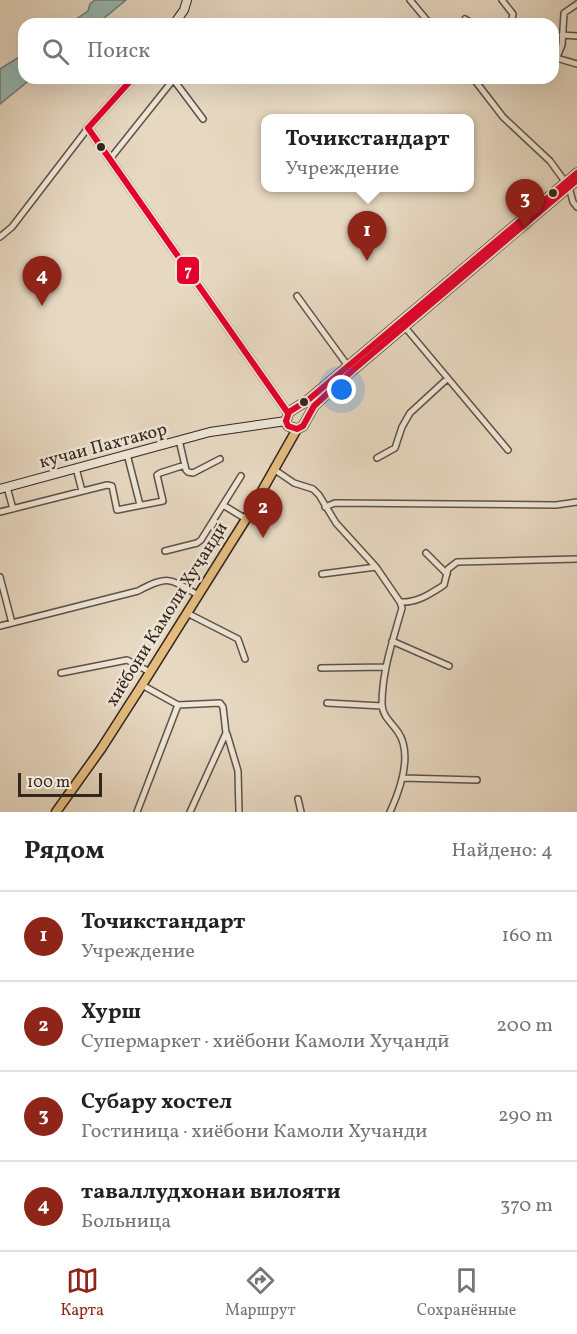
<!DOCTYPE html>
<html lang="ru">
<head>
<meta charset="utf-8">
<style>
  body { margin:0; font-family:Vollkorn,serif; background:#f6f6f6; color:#222 }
  .scale { position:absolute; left:18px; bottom:15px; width:84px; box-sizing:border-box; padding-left:6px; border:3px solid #32261d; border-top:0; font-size:16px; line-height:21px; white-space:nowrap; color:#32261d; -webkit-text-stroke:4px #efe6d7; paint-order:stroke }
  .you { position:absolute; left:342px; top:390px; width:21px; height:21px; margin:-15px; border:4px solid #fff; border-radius:50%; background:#1a73e8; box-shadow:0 0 0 9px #1a73e833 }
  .badge { display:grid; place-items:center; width:39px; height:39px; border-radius:50%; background:#8f2418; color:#fff; font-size:20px; font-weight:700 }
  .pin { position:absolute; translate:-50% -50px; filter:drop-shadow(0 2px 3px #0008) }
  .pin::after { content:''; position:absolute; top:32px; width:21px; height:18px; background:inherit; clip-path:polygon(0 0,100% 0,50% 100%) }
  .popup { position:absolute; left:261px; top:114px; width:213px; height:78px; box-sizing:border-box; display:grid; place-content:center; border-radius:12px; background:#fff; filter:drop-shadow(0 2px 4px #0005); font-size:20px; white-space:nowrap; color:#767676 }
  .popup b { font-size:22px; color:#222 }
  .popup::after { content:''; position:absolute; left:50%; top:100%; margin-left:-12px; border:12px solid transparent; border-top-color:#fff }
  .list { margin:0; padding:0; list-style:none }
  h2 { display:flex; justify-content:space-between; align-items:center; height:78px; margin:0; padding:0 24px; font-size:26px }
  h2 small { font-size:20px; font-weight:400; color:#767676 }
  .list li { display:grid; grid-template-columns:39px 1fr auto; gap:18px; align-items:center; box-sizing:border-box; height:90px; padding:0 24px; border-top:2px solid #e0e0e0 }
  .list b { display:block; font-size:22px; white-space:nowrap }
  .list p { margin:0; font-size:20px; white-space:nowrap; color:#767676 }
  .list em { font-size:20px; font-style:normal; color:#767676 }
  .icon { flex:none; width:33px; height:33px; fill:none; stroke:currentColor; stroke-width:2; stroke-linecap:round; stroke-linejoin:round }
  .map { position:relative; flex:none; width:577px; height:812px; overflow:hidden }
  .search { position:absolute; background:#fff; box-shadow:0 6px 24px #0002; left:18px; right:18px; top:18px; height:66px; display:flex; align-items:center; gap:15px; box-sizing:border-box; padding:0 21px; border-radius:18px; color:#767676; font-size:22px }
  .sheet { height:438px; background:#fff }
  nav { display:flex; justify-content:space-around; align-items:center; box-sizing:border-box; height:84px; border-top:2px solid #e0e0e0; background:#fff; font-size:16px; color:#767676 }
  nav a { display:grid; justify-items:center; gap:3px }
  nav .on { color:#8f2418 }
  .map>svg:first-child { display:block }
</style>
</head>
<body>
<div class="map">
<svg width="577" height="812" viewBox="0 0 577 812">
  <rect width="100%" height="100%" fill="#e7d8c1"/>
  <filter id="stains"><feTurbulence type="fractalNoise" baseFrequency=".00333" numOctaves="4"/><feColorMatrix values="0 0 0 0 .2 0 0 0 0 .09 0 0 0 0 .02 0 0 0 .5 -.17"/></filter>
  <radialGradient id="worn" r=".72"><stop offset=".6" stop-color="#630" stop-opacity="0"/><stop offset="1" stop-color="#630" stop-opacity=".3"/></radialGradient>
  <!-- water -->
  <path fill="#97bab3" stroke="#6f7f77" stroke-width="1.5" d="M95,0H126L97,24H69L88,11L90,4Z
    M24,54V78H32L0,104V69Z"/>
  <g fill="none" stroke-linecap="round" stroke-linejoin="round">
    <defs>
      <path id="minor" d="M410,0L430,24
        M502,0L513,14L511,24
        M465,19L473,24
        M562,35L577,36
        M553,57L577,64
        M557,57L562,45L564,13L577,4
        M473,78L503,117L550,161L569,187L573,202L577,207
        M173,79L203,119
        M110,159L173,80
        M0,237L12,227L88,128
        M297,296L348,366
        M404,326L508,450
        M179,440L186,470L188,472L193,473L220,459
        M127,454L140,505
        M377,458L395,448L402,427L410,413L447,379
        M76,468L82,491
        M275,470L294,483L313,489L319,495L336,523L376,567L400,602L402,608C393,640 382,671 382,704C382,716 392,723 398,732C413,754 400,790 390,812
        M7,487L13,509
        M223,505L246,519
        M325,507L335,503L556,505L577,502
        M0,512L107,485L112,486L117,510L163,501L157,475L160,473L185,465
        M165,551L197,543L201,540L241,476
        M426,553L447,574
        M322,574L376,567
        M0,577L12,623
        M400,602C417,603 430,594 444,585L448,569L457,562L577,559
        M187,613L238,639L245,659
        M0,626L138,591C168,575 169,578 198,595
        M392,641L449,666
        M321,668L386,667
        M61,673L127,660L150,672
        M327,703L382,706
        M178,705L220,703L223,707L226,733L190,812
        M227,734L238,771L239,812
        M402,778L477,780
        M298,799L301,812
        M137,812L178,705L142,685"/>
      <path id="secondary" d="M174,24L184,10L187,0
        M133,78L88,128L288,413
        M0,489L210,432L286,421"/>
      <path id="primary" d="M577,173L308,400L289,412L286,421L288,426L297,429L303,426L314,406L352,371L577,180
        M56,812L101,749L142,685L246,519L297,429"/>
    </defs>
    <!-- minor casing -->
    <use href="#minor" stroke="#5f5246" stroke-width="8"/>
    <!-- secondary casing -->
    <use href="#secondary" stroke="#32261d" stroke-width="10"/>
    <!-- primary casing -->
    <use href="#primary" stroke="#32261d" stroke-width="11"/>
    <!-- minor -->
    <use href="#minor" stroke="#efe6d7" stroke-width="5"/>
    <!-- secondary -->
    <use href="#secondary" stroke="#efe6d7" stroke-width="8"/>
    <!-- primary -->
    <use href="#primary" stroke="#e4bc80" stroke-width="8"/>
    <defs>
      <path id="bus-1" d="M88,128L288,413
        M88,128L133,78
        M577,173L308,400L289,412L286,421L288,426L297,429L303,426L314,406L352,371L577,180"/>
    </defs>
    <!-- bus-1 casing -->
    <use href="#bus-1" stroke="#efe6d7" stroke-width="10"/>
    <!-- bus-1 -->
    <use href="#bus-1" stroke="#e4002b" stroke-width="6"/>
  </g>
  <!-- markers -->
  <g fill="#32261d" stroke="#efe6d7" stroke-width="2">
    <circle cx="101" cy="147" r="5"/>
    <circle cx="553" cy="193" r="5"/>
    <circle cx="304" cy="402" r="5"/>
  </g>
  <g text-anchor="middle" stroke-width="5" stroke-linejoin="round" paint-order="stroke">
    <!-- street labels -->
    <g font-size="18" fill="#32261d" stroke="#efe6d7">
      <text transform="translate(103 445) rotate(-15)" y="6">кучаи Пахтакор</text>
      <text transform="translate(166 614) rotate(-58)" y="6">хиёбони Камоли Хуҷандӣ</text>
    </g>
  </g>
  <rect stroke="#efe6d7" stroke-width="2" x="176" y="256" width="24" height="29" rx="6" fill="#e4002b"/>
  <g font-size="16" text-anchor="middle" font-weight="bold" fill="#fff">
    <text x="188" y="276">7</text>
  </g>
  <rect width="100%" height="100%" filter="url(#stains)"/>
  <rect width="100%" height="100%" fill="url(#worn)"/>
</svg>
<div class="scale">100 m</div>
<div class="you"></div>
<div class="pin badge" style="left:367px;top:261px">1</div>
<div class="popup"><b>Точикстандарт</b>Учреждение</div>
<div class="pin badge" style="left:263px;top:538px">2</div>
<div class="pin badge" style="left:525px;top:229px">3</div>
<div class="pin badge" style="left:42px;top:306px">4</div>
<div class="search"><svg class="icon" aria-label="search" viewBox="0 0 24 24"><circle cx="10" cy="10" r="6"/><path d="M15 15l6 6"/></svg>Поиск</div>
</div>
<section class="sheet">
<h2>Рядом<small>Найдено: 4</small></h2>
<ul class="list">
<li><span class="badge">1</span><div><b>Точикстандарт</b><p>Учреждение</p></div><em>160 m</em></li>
<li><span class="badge">2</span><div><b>Хурш</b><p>Супермаркет · хиёбони Камоли Хуҷандӣ</p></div><em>200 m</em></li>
<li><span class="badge">3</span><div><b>Субару хостел</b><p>Гостиница · хиёбони Камоли Хучанди</p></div><em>290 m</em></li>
<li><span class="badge">4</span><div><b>таваллудхонаи вилояти</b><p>Больница</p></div><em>370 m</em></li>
</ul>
</section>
<nav>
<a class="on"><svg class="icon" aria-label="map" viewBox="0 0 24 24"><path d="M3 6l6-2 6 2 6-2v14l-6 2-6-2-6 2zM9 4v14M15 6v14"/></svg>Карта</a>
<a><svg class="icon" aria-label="directions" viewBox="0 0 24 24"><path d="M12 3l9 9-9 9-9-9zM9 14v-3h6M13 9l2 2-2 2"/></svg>Маршрут</a>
<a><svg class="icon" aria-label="saved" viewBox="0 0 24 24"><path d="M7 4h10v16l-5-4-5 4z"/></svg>Сохранённые</a>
</nav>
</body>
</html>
